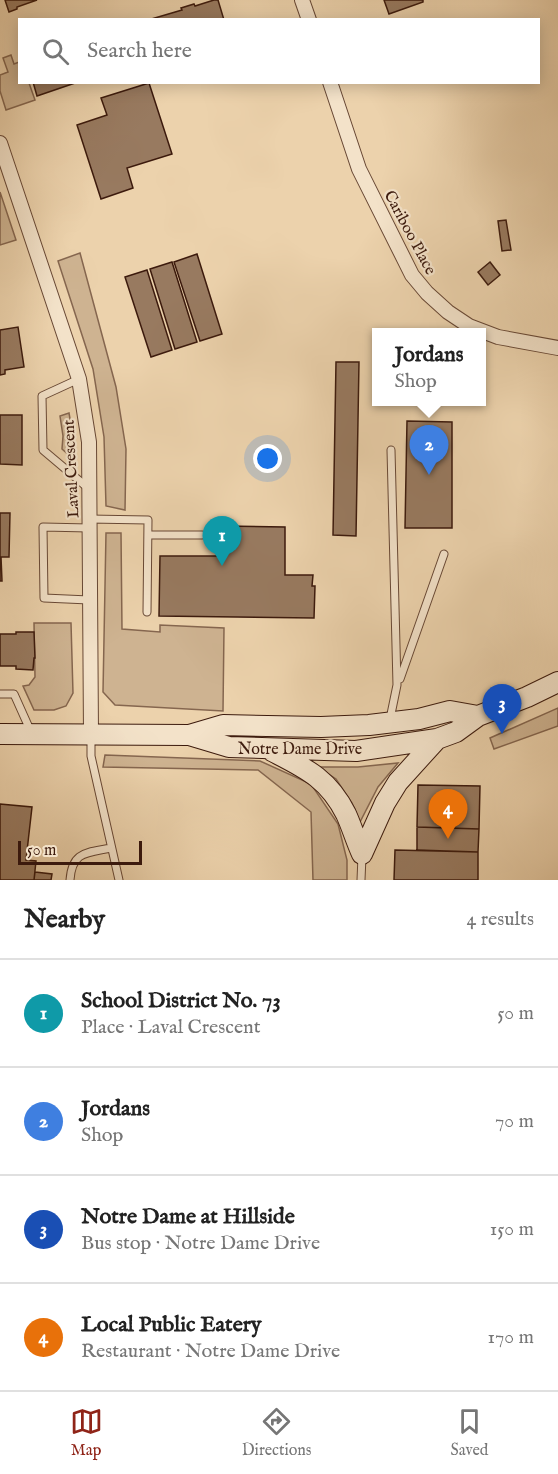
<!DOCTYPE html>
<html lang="en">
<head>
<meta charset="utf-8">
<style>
  body { margin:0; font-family:"IM FELL English",serif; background:#f6f6f6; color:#222 }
  .scale { position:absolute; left:18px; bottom:15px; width:124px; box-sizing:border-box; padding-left:6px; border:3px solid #3c1a0d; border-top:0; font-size:16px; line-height:21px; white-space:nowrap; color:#3c1a0d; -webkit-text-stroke:4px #f3e2c9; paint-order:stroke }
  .you { position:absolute; left:268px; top:459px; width:21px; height:21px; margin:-15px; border:4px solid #fff; border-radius:50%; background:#1a73e8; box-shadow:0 0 0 9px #1a73e833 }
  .badge { display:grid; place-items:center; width:39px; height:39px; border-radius:50%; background:#8f2418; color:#fff; font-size:20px; font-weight:700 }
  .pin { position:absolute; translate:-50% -50px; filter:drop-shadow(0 2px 3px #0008) }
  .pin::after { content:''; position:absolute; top:32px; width:21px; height:18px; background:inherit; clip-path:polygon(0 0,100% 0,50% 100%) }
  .popup { position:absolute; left:372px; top:328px; width:114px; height:78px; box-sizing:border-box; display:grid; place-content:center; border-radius:0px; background:#fff; filter:drop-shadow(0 2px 4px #0005); font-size:20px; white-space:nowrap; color:#767676 }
  .popup b { font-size:22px; color:#222 }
  .popup::after { content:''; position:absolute; left:50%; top:100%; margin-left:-12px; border:12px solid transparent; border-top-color:#fff }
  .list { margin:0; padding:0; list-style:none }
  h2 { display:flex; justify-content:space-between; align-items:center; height:78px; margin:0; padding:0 24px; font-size:26px }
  h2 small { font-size:20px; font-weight:400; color:#767676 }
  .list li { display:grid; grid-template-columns:39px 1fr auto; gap:18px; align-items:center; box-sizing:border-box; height:108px; padding:0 24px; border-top:2px solid #e0e0e0 }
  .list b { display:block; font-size:22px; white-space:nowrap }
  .list p { margin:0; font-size:20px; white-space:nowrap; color:#767676 }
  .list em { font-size:20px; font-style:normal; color:#767676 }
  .icon { flex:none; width:33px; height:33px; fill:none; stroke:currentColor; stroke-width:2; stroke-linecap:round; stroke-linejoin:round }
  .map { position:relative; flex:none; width:558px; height:880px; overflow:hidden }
  .search { position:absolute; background:#fff; box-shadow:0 3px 15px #0003; left:18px; right:18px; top:18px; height:66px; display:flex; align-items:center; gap:15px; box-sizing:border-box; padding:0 21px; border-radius:0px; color:#767676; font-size:22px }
  .sheet { height:510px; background:#fff }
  nav { display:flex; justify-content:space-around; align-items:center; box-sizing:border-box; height:84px; border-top:2px solid #e0e0e0; background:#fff; font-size:16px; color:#767676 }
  nav a { display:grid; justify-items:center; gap:3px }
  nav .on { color:#8f2418 }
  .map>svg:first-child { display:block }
</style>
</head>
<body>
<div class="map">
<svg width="558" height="880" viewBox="0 0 558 880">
  <rect width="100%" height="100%" fill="#ecd2ac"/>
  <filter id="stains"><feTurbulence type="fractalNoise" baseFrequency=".00333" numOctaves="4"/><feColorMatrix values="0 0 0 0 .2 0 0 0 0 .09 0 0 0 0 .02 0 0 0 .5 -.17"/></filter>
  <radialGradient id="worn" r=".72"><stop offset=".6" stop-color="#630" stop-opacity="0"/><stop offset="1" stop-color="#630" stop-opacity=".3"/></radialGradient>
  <!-- green -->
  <path fill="#ceb391" stroke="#85664f" stroke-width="1.5" d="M11,55L14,64L19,62L20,82L29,83L35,100L6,110L0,91V75L8,72L3,58Z
    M0,192L16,240L0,245Z
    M80,253L116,387L126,449L125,510L106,506L104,437L93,369L58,261Z
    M69,413L74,442L73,459L62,449L63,436L60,416Z
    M106,533H121L122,629L160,632V625L224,628L223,711L115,705L103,692Z
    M34,623H71L73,693L66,706L54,710H34L23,686L29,685L35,677Z
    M558,708V726L494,749L490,738Z
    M105,755L260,761L311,784L338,824L347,860V880H313L311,812L258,770L103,767Z
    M398,763L378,787L360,822L352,803L336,779L318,767H358Z"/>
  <!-- building -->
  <path fill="#987a60" stroke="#3c1a0d" stroke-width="1.5" d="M5,0H37L17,7V9L9,12Z
    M214,0H218L224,20H148L182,10L181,8L194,4L195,6Z
    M384,0H423V2L389,14Z
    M33,82H78L37,96Z
    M149,83L172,154L127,168L133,188L101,199L77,125L107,115L101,98Z
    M506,220L511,250L502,251L498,221Z
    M197,254L222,334L200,341L174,262Z
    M172,262L197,342L175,349L150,269Z
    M490,262L500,275L488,285L478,272Z
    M147,270L172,350L151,357L125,277Z
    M18,327L24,367L5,370V374L0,375V330Z
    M336,362H359L356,536L333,535Z
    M0,415H22V465L0,464Z
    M407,421L452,422V528H405Z
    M0,513H10L9,557H1L2,581H0Z
    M221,526L285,527V575H313L312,586H315L314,618L159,616L160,556H220Z
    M16,632H34L35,658H34L33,670L16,669V666H0V634H16Z
    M418,785L480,786L479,829L417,827Z
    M0,804L32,807L26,860L36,861L34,880H0Z
    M417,827L479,829L478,852L417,850Z
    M395,850L478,852V880H394Z
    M35,872L52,874L51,880H34Z"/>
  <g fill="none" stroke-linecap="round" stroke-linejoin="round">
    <defs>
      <path id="lane" d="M79,379L42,396L43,450L88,488
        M89,519L148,520L147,612
        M148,535H202
        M89,600L44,598L43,527L89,528
        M400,679L444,554
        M0,694H14L31,732
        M390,719L397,685L391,450
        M91,737V756L119,880
        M70,880C72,851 87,853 111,848
        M361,880L362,856"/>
      <path id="street" d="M302,0L309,20
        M330,82L359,169L412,275L427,293L448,312L469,326L498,337L558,348
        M0,143L79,379L89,442L91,734"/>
      <path id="secondary" d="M0,734L189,735L229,747L356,751L437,739L456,732L478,716L527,697L558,682
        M189,735L223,725L321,727L369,725L419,719L450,711L478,716
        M272,751C305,768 328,778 346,814C352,827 356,841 362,854
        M362,854L385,803L398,782L437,739"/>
    </defs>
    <!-- lane casing -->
    <use href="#lane" stroke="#684835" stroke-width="9"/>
    <!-- street casing -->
    <use href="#street" stroke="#684835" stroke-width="16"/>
    <!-- secondary casing -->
    <use href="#secondary" stroke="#3c1a0d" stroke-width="22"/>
    <!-- lane -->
    <use href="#lane" stroke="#f3e2c9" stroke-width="7"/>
    <!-- street -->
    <use href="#street" stroke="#f3e2c9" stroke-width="14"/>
    <!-- secondary -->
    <use href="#secondary" stroke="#f3e2c9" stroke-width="20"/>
  </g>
  <g text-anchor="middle" stroke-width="4.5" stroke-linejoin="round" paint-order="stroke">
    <!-- street labels -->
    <g font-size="16" fill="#3c1a0d" stroke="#f3e2c9">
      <text transform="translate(411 232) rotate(62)" y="6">Cariboo Place</text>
      <text transform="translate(70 469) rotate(-93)" y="6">Laval Crescent</text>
      <text x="300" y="754">Notre Dame Drive</text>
    </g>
  </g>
  <rect width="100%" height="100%" filter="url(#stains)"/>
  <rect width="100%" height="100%" fill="url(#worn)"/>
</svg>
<div class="scale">50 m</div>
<div class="you"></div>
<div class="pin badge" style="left:222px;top:566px;background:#0f9aa8">1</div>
<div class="pin badge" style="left:429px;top:475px;background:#3f7fe0">2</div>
<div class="popup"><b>Jordans</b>Shop</div>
<div class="pin badge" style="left:502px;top:734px;background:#1a4fb4">3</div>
<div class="pin badge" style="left:448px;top:839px;background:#e8710a">4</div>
<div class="search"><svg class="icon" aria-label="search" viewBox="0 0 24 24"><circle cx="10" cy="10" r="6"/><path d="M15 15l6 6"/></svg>Search here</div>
</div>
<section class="sheet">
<h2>Nearby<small>4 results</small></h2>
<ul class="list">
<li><span class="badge" style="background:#0f9aa8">1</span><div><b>School District No. 73</b><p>Place · Laval Crescent</p></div><em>50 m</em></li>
<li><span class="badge" style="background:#3f7fe0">2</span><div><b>Jordans</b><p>Shop</p></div><em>70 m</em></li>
<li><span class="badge" style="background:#1a4fb4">3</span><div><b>Notre Dame at Hillside</b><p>Bus stop · Notre Dame Drive</p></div><em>150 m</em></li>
<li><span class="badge" style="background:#e8710a">4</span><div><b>Local Public Eatery</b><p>Restaurant · Notre Dame Drive</p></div><em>170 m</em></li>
</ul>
</section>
<nav>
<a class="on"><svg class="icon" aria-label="map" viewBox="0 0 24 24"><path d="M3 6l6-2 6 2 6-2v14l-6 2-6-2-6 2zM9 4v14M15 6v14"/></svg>Map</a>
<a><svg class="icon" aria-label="directions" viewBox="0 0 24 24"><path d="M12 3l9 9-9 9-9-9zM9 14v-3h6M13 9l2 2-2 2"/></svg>Directions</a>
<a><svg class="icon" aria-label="saved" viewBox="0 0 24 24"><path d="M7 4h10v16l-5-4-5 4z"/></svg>Saved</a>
</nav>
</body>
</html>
